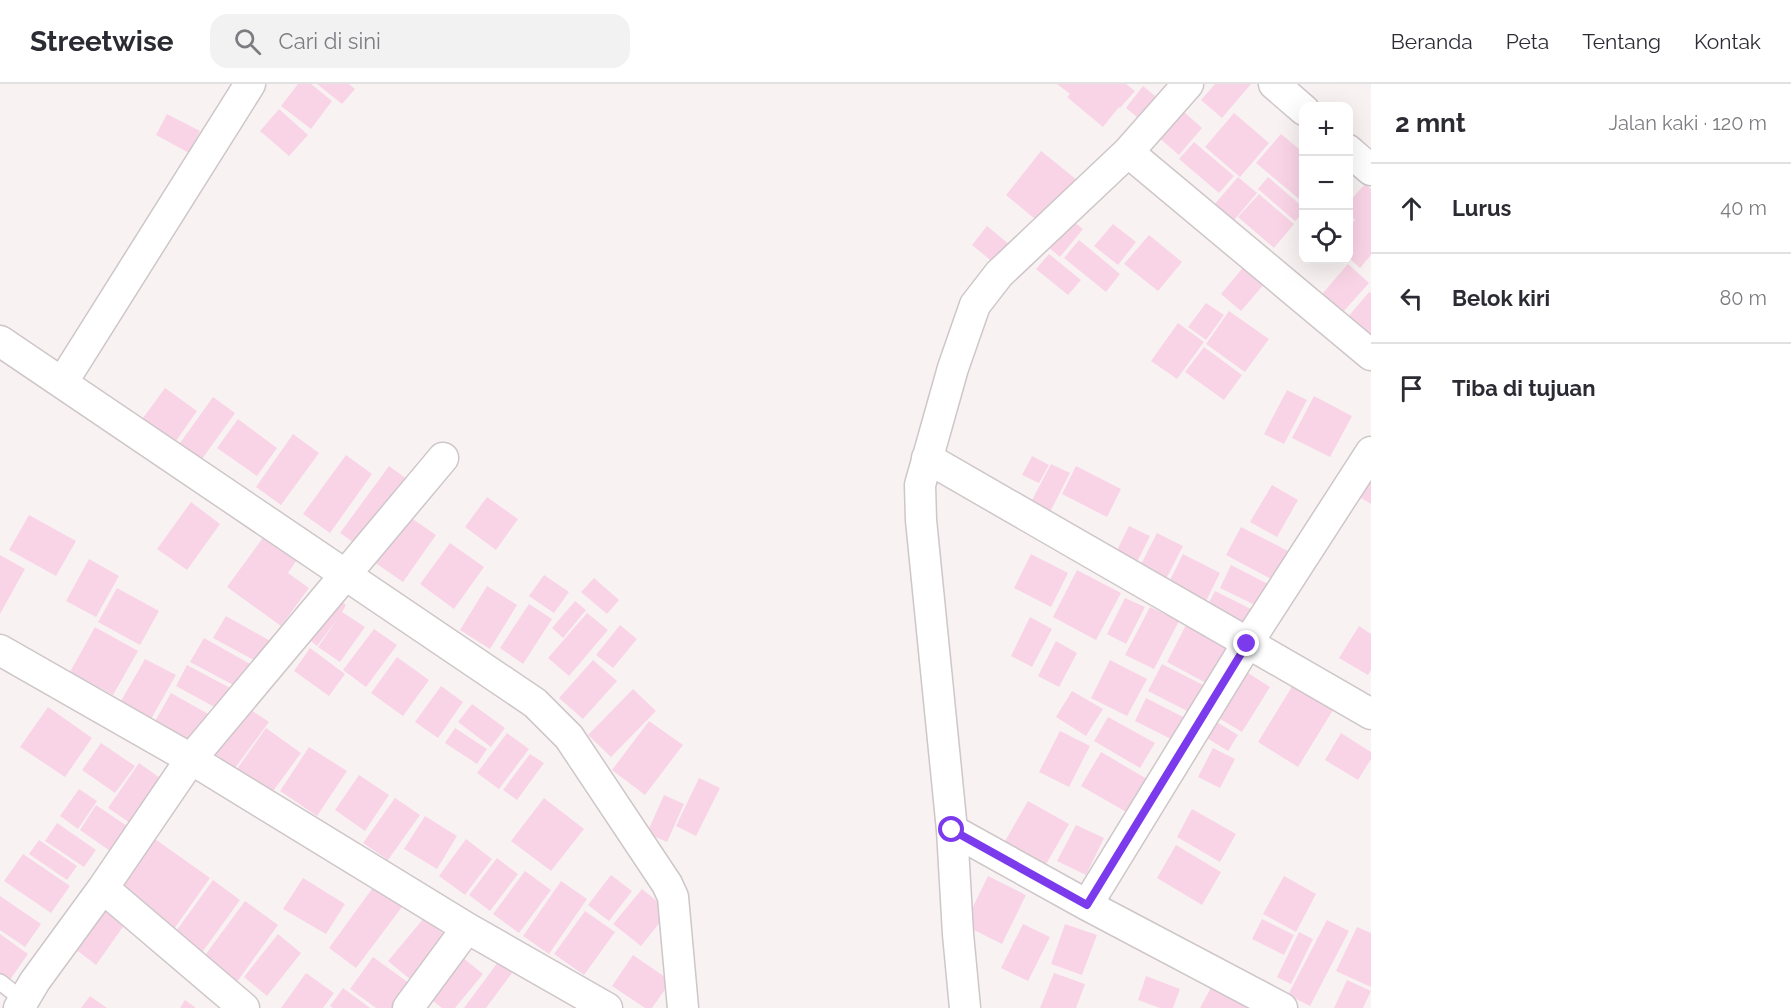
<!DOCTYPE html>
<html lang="id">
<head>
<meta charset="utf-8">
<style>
  body { margin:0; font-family:Raleway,sans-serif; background:#f2f2f3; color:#2b2b33 }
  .controls { position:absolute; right:18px; top:18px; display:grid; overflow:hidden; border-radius:12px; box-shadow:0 6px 24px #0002 }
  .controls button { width:54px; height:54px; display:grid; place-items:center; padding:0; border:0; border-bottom:2px solid #e1e1e2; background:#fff; color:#2b2b33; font:30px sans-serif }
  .stop { position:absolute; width:18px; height:18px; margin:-14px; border:4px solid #7c3aed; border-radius:50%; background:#fff }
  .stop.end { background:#7c3aed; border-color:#fff; box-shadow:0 2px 6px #0008 }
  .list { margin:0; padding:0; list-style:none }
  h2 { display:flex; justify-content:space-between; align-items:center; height:78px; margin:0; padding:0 24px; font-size:26px }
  h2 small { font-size:20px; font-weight:400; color:#7c7c81 }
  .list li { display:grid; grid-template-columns:39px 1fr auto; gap:18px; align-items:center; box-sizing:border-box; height:90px; padding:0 24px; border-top:2px solid #e1e1e2 }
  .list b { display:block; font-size:22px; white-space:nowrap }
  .list em { font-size:20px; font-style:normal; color:#7c7c81 }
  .icon { flex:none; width:33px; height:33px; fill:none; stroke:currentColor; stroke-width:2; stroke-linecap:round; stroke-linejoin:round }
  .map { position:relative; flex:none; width:1371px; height:924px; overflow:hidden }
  header { display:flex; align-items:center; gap:36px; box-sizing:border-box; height:84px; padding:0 30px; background:#fff; border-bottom:2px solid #e1e1e2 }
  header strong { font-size:28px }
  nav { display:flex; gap:33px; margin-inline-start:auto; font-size:21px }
  .search { width:420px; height:54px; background:#f2f2f3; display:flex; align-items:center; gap:15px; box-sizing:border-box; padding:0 21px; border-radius:18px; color:#7c7c81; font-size:22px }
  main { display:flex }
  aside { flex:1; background:#fff }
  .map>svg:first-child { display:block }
</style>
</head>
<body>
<header>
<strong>Streetwise</strong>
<div class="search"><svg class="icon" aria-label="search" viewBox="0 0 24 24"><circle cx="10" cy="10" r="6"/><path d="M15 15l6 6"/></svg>Cari di sini</div>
<nav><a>Beranda</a><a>Peta</a><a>Tentang</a><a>Kontak</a></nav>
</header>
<main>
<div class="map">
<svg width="1371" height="924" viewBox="0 0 1371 924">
  <rect width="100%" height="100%" fill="#f9f2f3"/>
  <!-- building -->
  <path fill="#f9d4e6" d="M298,0H311L332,17L311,45L281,22Z
    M317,0H349L355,5L342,20Z
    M1057,0H1126L1135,7L1120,24L1109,15L1119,23L1103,43L1067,13L1070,10Z
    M1215,0H1251L1222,34L1201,16Z
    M1143,2L1160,16L1142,37L1126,24Z
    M279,25L308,51L289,72L260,47Z
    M1182,26L1202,44L1179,71L1158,53Z
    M1234,29L1269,59L1240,93L1205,63Z
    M167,30L200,47L189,69L156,51Z
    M1281,50L1304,69V119L1256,79Z
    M1194,58L1234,92L1219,109L1179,75Z
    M1041,67L1077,96L1041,140L1006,111Z
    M1238,93L1257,109L1225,147L1206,130Z
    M1268,93L1304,124V128L1295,137L1258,105Z
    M1365,100L1371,105V171L1360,184L1348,173V144L1355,136L1348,130V119Z
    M1259,110L1294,140L1274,164L1238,133Z
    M1070,135L1083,145L1060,173L1048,163Z
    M1113,140L1136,158L1118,181L1094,162Z
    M987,142L1015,165L1000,184L972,161Z
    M1149,151L1182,178L1158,207L1124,180Z
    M1079,156L1120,190L1106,208L1064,174Z
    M1049,170L1081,196L1068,211L1036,185Z
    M1246,180L1266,198L1241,227L1221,210Z
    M1348,180L1369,199L1343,228L1322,210Z
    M1369,208L1371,209V264L1342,240Z
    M1206,219L1224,231L1206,256L1188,243Z
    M1229,227L1269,255L1245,288L1206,260Z
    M1178,239L1204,258L1177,295L1151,277Z
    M1204,263L1242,291L1224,316L1185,288Z
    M165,304L197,327L176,357L143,334Z
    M1287,306L1307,316L1284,360L1264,350Z
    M1314,312L1352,332L1330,373L1292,354Z
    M213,313L235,329L202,375L180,359Z
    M238,335L277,364L257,392L217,364Z
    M293,350L319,369L281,421L256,403Z
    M346,371L372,390L330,449L303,430Z
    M1032,372L1049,381L1039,399L1022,391Z
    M1051,380L1070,389L1050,428L1031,418Z
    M389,382L411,398L363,465L340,449Z
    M1076,382L1121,405L1107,433L1062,410Z
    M1371,387V420L1356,411Z
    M1272,401L1298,416L1277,453L1250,438Z
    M487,413L518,435L496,466L465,443Z
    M191,418L220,440L187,486L157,465Z
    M29,431L76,457L56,492L9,466Z
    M407,431L436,451L403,498L374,478Z
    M1129,442L1150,452L1134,484L1113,474Z
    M1241,443L1288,467L1273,496L1226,471Z
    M267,448L300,471L288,489L309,504L281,542L227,503Z
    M1157,449L1183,462L1163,501L1137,488Z
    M450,459L484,483L454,525L420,500Z
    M1031,470L1068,489L1051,523L1014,504Z
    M1183,470L1220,489L1206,517L1169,498Z
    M0,471L25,485L0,530Z
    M89,475L119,492L96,533L66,517Z
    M1231,481L1268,500L1257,522L1220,504Z
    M1077,486L1121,509L1096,556L1053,533Z
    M544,491L569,508L554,529L529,512Z
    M594,494L619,516L607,530L581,508Z
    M487,502L517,521L490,565L460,546Z
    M117,504L159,527L140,561L98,538Z
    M1215,507L1251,525L1240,547L1204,528Z
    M335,513L346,521L342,528L365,543L340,578L318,563L339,533L317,562L306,553Z
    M1125,514L1145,523L1126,560L1107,550Z
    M575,517L586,526L563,554L552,544Z
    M529,520L552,535L523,580L500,564Z
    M1150,523L1179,537L1154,585L1125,571Z
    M587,529L608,546L569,592L548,574Z
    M226,532L272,558L261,580L213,554Z
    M1030,533L1052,545L1032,583L1011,572Z
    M1187,539L1229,560L1208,600L1167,578Z
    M620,541L637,555L613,584L596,571Z
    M1359,542L1371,550V586L1368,591L1339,574Z
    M95,543L138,567L113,611L70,588Z
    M374,545L397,561L366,603L343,586Z
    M204,554L252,581L239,604L190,578Z
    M1056,557L1077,569L1059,603L1038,592Z
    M310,564L345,590L329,612L294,587Z
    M397,573L429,596L403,632L371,609Z
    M145,575L176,591L151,635L121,617Z
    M593,576L617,597L583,635L559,614Z
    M1110,576L1147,595L1127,632L1091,614Z
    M1162,580L1205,602L1191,629L1148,607Z
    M187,581L232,605L220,626L176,602Z
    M1245,587L1270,603L1242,648L1217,633Z
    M1293,601L1333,626L1298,683L1258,658Z
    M441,602L463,618L438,654L415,638Z
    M633,605L656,627L611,673L588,651Z
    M1072,607L1103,625L1086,652L1056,633Z
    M171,609L210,631L194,661L154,639Z
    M1146,614L1187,635L1175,657L1135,637Z
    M472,620L505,644L491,663L458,638Z
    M48,623L92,654L65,693L20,663Z
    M248,624L269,638L235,684L215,670Z
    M1108,633L1155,659L1140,684L1094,657Z
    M1212,635L1238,651L1228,667L1202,651Z
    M649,637L683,661L645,711L612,686Z
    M266,644L301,669L271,710L237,685Z
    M455,644L487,665L477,680L445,659Z
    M1060,647L1090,662L1069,703L1039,688Z
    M507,649L529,665L499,705L477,689Z
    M1341,649L1371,668V675L1358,696L1325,676Z
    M101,659L135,682L115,709L82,686Z
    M309,663L347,687L317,732L280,707Z
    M1213,664L1235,675L1220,704L1198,693Z
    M1101,668L1147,695L1128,729L1081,702Z
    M530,670L544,679L517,716L503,706Z
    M139,679L163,696L133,741L108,724Z
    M359,691L389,711L365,747L335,726Z
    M699,694L720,704L696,752L676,742Z
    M79,705L97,717L78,745L60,732Z
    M664,711L684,720L667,758L647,749Z
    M395,714L420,731L388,776L363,759Z
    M544,714L584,745L551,787L511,757Z
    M1028,717L1069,740L1045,782L1004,759Z
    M96,721L127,742L110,767L80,746Z
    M1192,725L1236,750L1220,778L1177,753Z
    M425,732L457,752L437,785L404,765Z
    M57,739L96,766L84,783L45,757Z
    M1076,741L1104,754L1086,791L1057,777Z
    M155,755L210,794L174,845L118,806Z
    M466,755L492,775L465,811L439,792Z
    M39,756L77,782L67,796L29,770Z
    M1176,761L1221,788L1202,821L1157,794Z
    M23,770L70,802L51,829L4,797Z
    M497,774L518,790L490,827L469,811Z
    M525,787L551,806L519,849L493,830Z
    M611,791L632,807L609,837L588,821Z
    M988,792L1026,811L1002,860L964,841Z
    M1284,792L1316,810L1296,848L1263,830Z
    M303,794L345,820L326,850L283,825Z
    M213,796L240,816L201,870L174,850Z
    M561,797L587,815L549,870L523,852Z
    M374,802L402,823L356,884L329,864Z
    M642,805L669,827L641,862L613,840Z
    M0,812L41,840L25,863L0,846Z
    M245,817L278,841L237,898L203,874Z
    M103,824L125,840L96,881L74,864Z
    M585,827L615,848L584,891L554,870Z
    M424,834L451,856L416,900L388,877Z
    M1262,835L1294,851L1284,871L1252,855Z
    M1327,836L1349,847L1310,922L1288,911Z
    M1023,840L1050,853L1028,897L1001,884Z
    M1065,840L1097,851L1082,891L1051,880Z
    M1357,843L1371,849V903L1336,887Z
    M1299,848L1313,855L1291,900L1277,893Z
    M0,850L28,870L7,900L0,895Z
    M278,850L301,869L267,912L244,893Z
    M633,871L671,897L652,924H645L612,902Z
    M373,873L413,902L397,924H376L350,905Z
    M462,873L483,890L455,924H442L429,914Z
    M498,878L512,889L486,924H464Z
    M306,889L334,909L323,924H281Z
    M1054,889L1085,900L1076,924H1040Z
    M1146,892L1180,905L1173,924H1160L1138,916Z
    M1347,896L1371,907L1363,924H1334Z
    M1213,900L1258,924H1200Z
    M343,904L370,924H333L330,922Z
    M90,912L107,924H81Z
    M185,916L196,924H180Z"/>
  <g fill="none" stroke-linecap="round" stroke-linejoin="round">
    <defs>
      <path id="lane" d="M0,898L23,916"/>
      <path id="street" d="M1274,0L1304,26
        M1348,66L1371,86
        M1128,68L1371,271
        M0,257L535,619L569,653L667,800L673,813L683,924
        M62,299L250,0
        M927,374L1371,630
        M0,566L191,675L467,844L607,924
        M952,746L1087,821L1282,924
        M103,804L244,924
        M1087,821L1247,560L1371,368
        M19,924L35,897L103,804L191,675L443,374
        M408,924L467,844
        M965,924L958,850L952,746L921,436L920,401L953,284L975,221L999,190L1128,68L1188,0"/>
    </defs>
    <!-- lane casing -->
    <use href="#lane" stroke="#cec6c8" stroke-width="18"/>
    <!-- street casing -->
    <use href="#street" stroke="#cec6c8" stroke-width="33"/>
    <!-- lane -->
    <use href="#lane" stroke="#fff" stroke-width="15"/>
    <!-- street -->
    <use href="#street" stroke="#fff" stroke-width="30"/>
  </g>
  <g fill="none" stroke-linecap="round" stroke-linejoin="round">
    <!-- route -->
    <path stroke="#7c3aed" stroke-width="8" d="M952,746L1087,821L1247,560"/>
  </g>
</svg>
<div class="controls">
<button>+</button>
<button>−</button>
<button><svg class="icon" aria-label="locate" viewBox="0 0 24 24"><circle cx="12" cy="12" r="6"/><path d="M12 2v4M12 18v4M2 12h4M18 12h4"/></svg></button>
</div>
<div class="stop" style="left:952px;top:746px"></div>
<div class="stop end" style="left:1247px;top:560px"></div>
</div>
<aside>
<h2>2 mnt<small>Jalan kaki · 120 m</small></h2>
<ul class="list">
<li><svg class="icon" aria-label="ahead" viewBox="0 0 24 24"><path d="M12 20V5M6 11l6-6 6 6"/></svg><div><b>Lurus</b></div><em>40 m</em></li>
<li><svg class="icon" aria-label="left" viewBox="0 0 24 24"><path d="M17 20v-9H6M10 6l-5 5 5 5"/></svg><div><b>Belok kiri</b></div><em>80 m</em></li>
<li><svg class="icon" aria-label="arrive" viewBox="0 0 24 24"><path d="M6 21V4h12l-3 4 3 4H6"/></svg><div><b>Tiba di tujuan</b></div></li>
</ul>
</aside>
</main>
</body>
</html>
